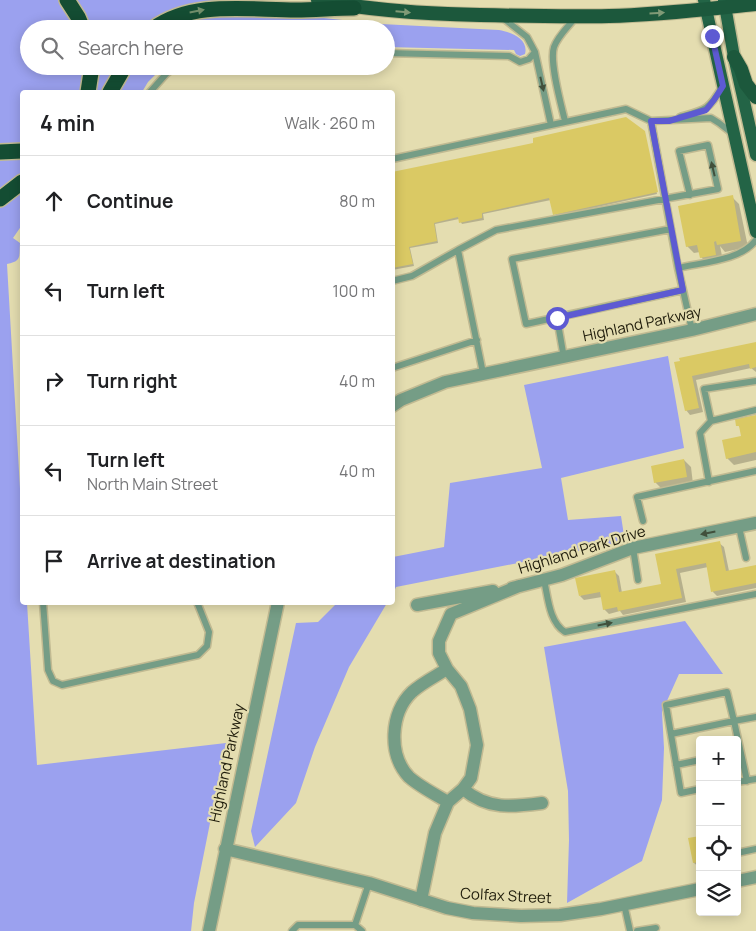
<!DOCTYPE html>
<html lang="en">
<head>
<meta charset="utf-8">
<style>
  body { margin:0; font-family:Manrope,sans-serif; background:#f6f6f6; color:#202124 }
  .controls { position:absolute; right:15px; bottom:15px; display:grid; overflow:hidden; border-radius:5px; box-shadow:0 2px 12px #0003 }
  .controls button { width:45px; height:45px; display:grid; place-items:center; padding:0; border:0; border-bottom:1px solid #e0e0e0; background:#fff; color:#202124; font:25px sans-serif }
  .stop { position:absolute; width:15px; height:15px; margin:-11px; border:4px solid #5d5ad2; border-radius:50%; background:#fff }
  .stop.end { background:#5d5ad2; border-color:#fff; box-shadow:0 1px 5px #0008 }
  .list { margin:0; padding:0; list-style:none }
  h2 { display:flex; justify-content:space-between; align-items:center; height:65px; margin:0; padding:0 20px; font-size:21px }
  h2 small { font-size:16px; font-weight:400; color:#757577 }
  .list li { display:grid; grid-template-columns:32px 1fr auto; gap:15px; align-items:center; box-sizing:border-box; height:90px; padding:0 20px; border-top:1px solid #e0e0e0 }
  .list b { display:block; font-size:19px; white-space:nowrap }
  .list p { margin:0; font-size:16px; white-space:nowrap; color:#757577 }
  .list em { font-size:16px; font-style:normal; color:#757577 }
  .icon { flex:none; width:28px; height:28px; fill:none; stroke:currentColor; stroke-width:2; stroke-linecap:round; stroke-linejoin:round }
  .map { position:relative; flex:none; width:756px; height:931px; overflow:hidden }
  .search { position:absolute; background:#fff; box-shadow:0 2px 12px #0003; left:20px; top:20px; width:375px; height:55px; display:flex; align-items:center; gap:12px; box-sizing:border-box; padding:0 18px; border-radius:28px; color:#757577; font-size:19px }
  .panel { position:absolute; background:#fff; box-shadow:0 2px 12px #0003; left:20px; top:90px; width:375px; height:515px; border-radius:5px }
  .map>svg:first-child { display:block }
</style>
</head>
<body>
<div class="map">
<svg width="756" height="931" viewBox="0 0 756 931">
  <rect width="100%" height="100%" fill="#e4ddb0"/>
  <!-- green -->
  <path fill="#9ba1ef" d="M0,0H59L75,29H29V66H84L82,92H22V145L0,146Z
    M74,0H249L250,2L212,1L182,7L151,23L143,29H89Z
    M209,14H285L381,24L499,30C511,32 529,39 525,54L520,56L516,54L514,50L386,47V29H164Z
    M97,66H118L102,92H93Z
    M132,66H164L148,82L142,92H116Z
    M0,157H22V174L0,190Z
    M22,189V225L13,238L20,243C19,257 22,261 7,264L22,523V602L27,603L37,765L226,743L194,903L191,931H0V206Z
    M668,356L684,448L561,478L568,520L621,516L625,542L396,587L393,594V557L444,547L450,483L542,468L524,385Z
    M337,603H387L349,667L315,747L296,803L255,847L251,831L296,623L318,622Z
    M685,621L723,674H679L662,712L664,748L662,800L642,861L567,903L569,840L568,791L544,647Z"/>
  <!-- shadow -->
  <path fill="#0003" d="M644,131L657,194L556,216L551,200L483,214L484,220L462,224L459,219L435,224L438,243L410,248L414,266L392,270V173Z
    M732,197L739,204L748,247L725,252L720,246L723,261L708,264L701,257L700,252L694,253L687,246Z
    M756,343V372L751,368L696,380L703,412L690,415L686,410L676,363Z
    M756,416V460L734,465L727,458L743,437L741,429L738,425Z
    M684,460L691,467L693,484L662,489L655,482Z
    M719,543L724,547L729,571L756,566V588L717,596L713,592L708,567L680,573L686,602L623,615L620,611L609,614L604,609L602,597L584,600L580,596L614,571L619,576L622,593L662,585L656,555Z
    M700,837V867H699L694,863Z"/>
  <!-- building -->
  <path fill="#dac964" d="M626,117L645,131L658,192L553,215L549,198L482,213V218L459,223L458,217L434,223L437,241L409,247L413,264L392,268V172L533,143V138Z
    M733,195L741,241L717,245L716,241L714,242L716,255L700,258L697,245L686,247L678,206Z
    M756,342V367L750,369L749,364L692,376L699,408L685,411L674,362L680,361L679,358Z
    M756,415V452L726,459L722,440L741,436L739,426H736L735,419Z
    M684,459L687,477L654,483L651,466Z
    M720,541L726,571L756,565V583L711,592L706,563L676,569L682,598L618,611L617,607L603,610L600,592L579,596L575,578L615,570L619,592L661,584L655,554Z
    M700,836V862L693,863L688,838Z"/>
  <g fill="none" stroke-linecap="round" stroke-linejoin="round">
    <defs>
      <path id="service" d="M503,18L527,37L535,52L551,125
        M386,53L509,56L520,62L529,59L535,52
        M150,92L166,74L176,66
        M680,117C705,110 709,110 722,87
        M565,121C561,104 549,62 554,47C558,36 568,27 575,18
        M651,121L678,268L692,330
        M392,159L626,109L651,121L711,118L719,123L733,134
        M671,229L512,259L526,324L683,290
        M678,268C703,262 740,261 756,240
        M392,281L412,276L458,250
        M557,318L564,358
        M392,368L477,340
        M483,373L458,250L496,230L718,189L708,145L679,151L690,195
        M711,421L704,389L756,381
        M709,482L700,433L711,421L756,410
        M643,521L637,497L756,471
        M739,527L746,558
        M633,548L638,580
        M544,580C548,597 549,622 565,632L756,594
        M43,602L48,670L53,681L62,685L198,655L207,646L209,632L197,602
        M671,734L734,721L747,781
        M676,765L700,760
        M737,782L756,779
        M700,789L681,793L666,705L727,692L734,721L756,717
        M737,853L756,849
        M624,904L630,931
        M355,925L369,883
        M292,931L298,925H355L362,931
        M637,931L656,928"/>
      <path id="minor" d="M512,588L562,575L633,548L756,523
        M417,605L493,591
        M447,669C436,676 422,683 412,692C390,713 388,755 409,777C419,786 436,795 448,802
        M463,789C488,810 512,807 542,803
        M421,900L435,833L448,802L463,789L471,778L477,745L470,709L461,686L447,669L439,653V641L451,614L519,586"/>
      <path id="tertiary" d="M392,406L401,400L445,382L692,330L756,314
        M225,849L369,883L447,908L473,913L521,916L560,915L601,909L700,889
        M737,881L756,877
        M209,931L278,602"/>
      <path id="primary" d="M704,0L756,232
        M724,0L734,57L756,155"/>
      <path id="trunk" d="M318,0C372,11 426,14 480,15C523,16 566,17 609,16C658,15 707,9 756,4
        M734,57L741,69L746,84L756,97"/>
      <path id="motorway" d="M67,0L78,17L83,29
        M153,29C192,0 249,10 296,10C315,10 335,8 354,8
        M88,92L92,66
        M110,92L125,66
        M0,152L22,151
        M0,199L22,182"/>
    </defs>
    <!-- service casing -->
    <use href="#service" stroke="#c1ba92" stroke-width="9"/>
    <!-- minor casing -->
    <use href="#minor" stroke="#c1ba92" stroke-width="15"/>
    <!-- tertiary casing -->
    <use href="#tertiary" stroke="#c1ba92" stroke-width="15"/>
    <!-- primary casing -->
    <use href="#primary" stroke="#c1ba92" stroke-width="15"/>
    <!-- trunk casing -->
    <use href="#trunk" stroke="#c1ba92" stroke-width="16"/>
    <!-- motorway casing -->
    <use href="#motorway" stroke="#c1ba92" stroke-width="18"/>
    <!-- service -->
    <use href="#service" stroke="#759d86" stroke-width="6"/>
    <!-- minor -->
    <use href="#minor" stroke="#759d86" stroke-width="12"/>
    <!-- tertiary -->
    <use href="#tertiary" stroke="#759d86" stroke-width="12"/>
    <!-- primary -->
    <use href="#primary" stroke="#236446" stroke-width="12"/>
    <!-- trunk -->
    <use href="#trunk" stroke="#1c583c" stroke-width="14"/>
    <!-- motorway -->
    <use href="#motorway" stroke="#144d33" stroke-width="15"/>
  </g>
  <!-- one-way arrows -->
  <defs><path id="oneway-solid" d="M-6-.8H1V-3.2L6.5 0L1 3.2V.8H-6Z" transform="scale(1.25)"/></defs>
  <use fill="#728e6b" href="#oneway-solid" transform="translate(197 11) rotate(-11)"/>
  <g fill="#809a76">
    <use href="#oneway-solid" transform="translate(403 12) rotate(5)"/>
    <use href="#oneway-solid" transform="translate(657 13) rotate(-3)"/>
  </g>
  <g fill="#41503c">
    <use href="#oneway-solid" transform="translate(542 84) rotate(77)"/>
    <use href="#oneway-solid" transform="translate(713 169) rotate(-103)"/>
    <use href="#oneway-solid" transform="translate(708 533) rotate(169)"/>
    <use href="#oneway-solid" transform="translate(605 624) rotate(-11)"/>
  </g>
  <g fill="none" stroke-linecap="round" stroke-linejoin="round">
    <!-- route -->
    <path stroke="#5d5ad2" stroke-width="6" d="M557,318L683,290L651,121H669L706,110L714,100L723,86L712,36"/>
  </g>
  <g text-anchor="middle" stroke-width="4.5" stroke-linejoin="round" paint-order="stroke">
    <!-- street labels -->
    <g font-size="15" fill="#1f1c0b" stroke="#e4ddb0">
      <text transform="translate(642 324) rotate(-12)" y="5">Highland Parkway</text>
      <text transform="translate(582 550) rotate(-17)" y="5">Highland Park Drive</text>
      <text transform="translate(227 763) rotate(-78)" y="5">Highland Parkway</text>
      <text transform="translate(506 896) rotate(3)" y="5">Colfax Street</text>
    </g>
  </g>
</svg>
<div class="controls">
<button>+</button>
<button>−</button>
<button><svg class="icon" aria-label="locate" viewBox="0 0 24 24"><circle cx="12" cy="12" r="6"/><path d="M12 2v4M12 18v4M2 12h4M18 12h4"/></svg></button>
<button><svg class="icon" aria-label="layers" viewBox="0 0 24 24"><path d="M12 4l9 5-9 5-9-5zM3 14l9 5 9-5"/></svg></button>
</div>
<div class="stop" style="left:557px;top:318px"></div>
<div class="stop end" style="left:712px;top:36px"></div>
<div class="search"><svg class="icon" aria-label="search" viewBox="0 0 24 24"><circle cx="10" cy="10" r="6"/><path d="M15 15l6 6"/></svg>Search here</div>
<section class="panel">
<h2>4 min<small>Walk · 260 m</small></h2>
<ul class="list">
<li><svg class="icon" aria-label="ahead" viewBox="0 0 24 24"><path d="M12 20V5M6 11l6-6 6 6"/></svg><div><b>Continue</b></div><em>80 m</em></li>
<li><svg class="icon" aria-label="left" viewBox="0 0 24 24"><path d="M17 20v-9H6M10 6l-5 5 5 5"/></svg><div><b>Turn left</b></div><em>100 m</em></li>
<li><svg class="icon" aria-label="right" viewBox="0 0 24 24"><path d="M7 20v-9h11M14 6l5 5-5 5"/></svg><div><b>Turn right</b></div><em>40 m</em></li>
<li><svg class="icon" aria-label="left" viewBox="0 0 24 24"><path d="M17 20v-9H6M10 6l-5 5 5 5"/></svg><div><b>Turn left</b><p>North Main Street</p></div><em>40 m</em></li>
<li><svg class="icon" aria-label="arrive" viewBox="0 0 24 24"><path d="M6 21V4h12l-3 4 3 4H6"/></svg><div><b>Arrive at destination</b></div></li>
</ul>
</section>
</div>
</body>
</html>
